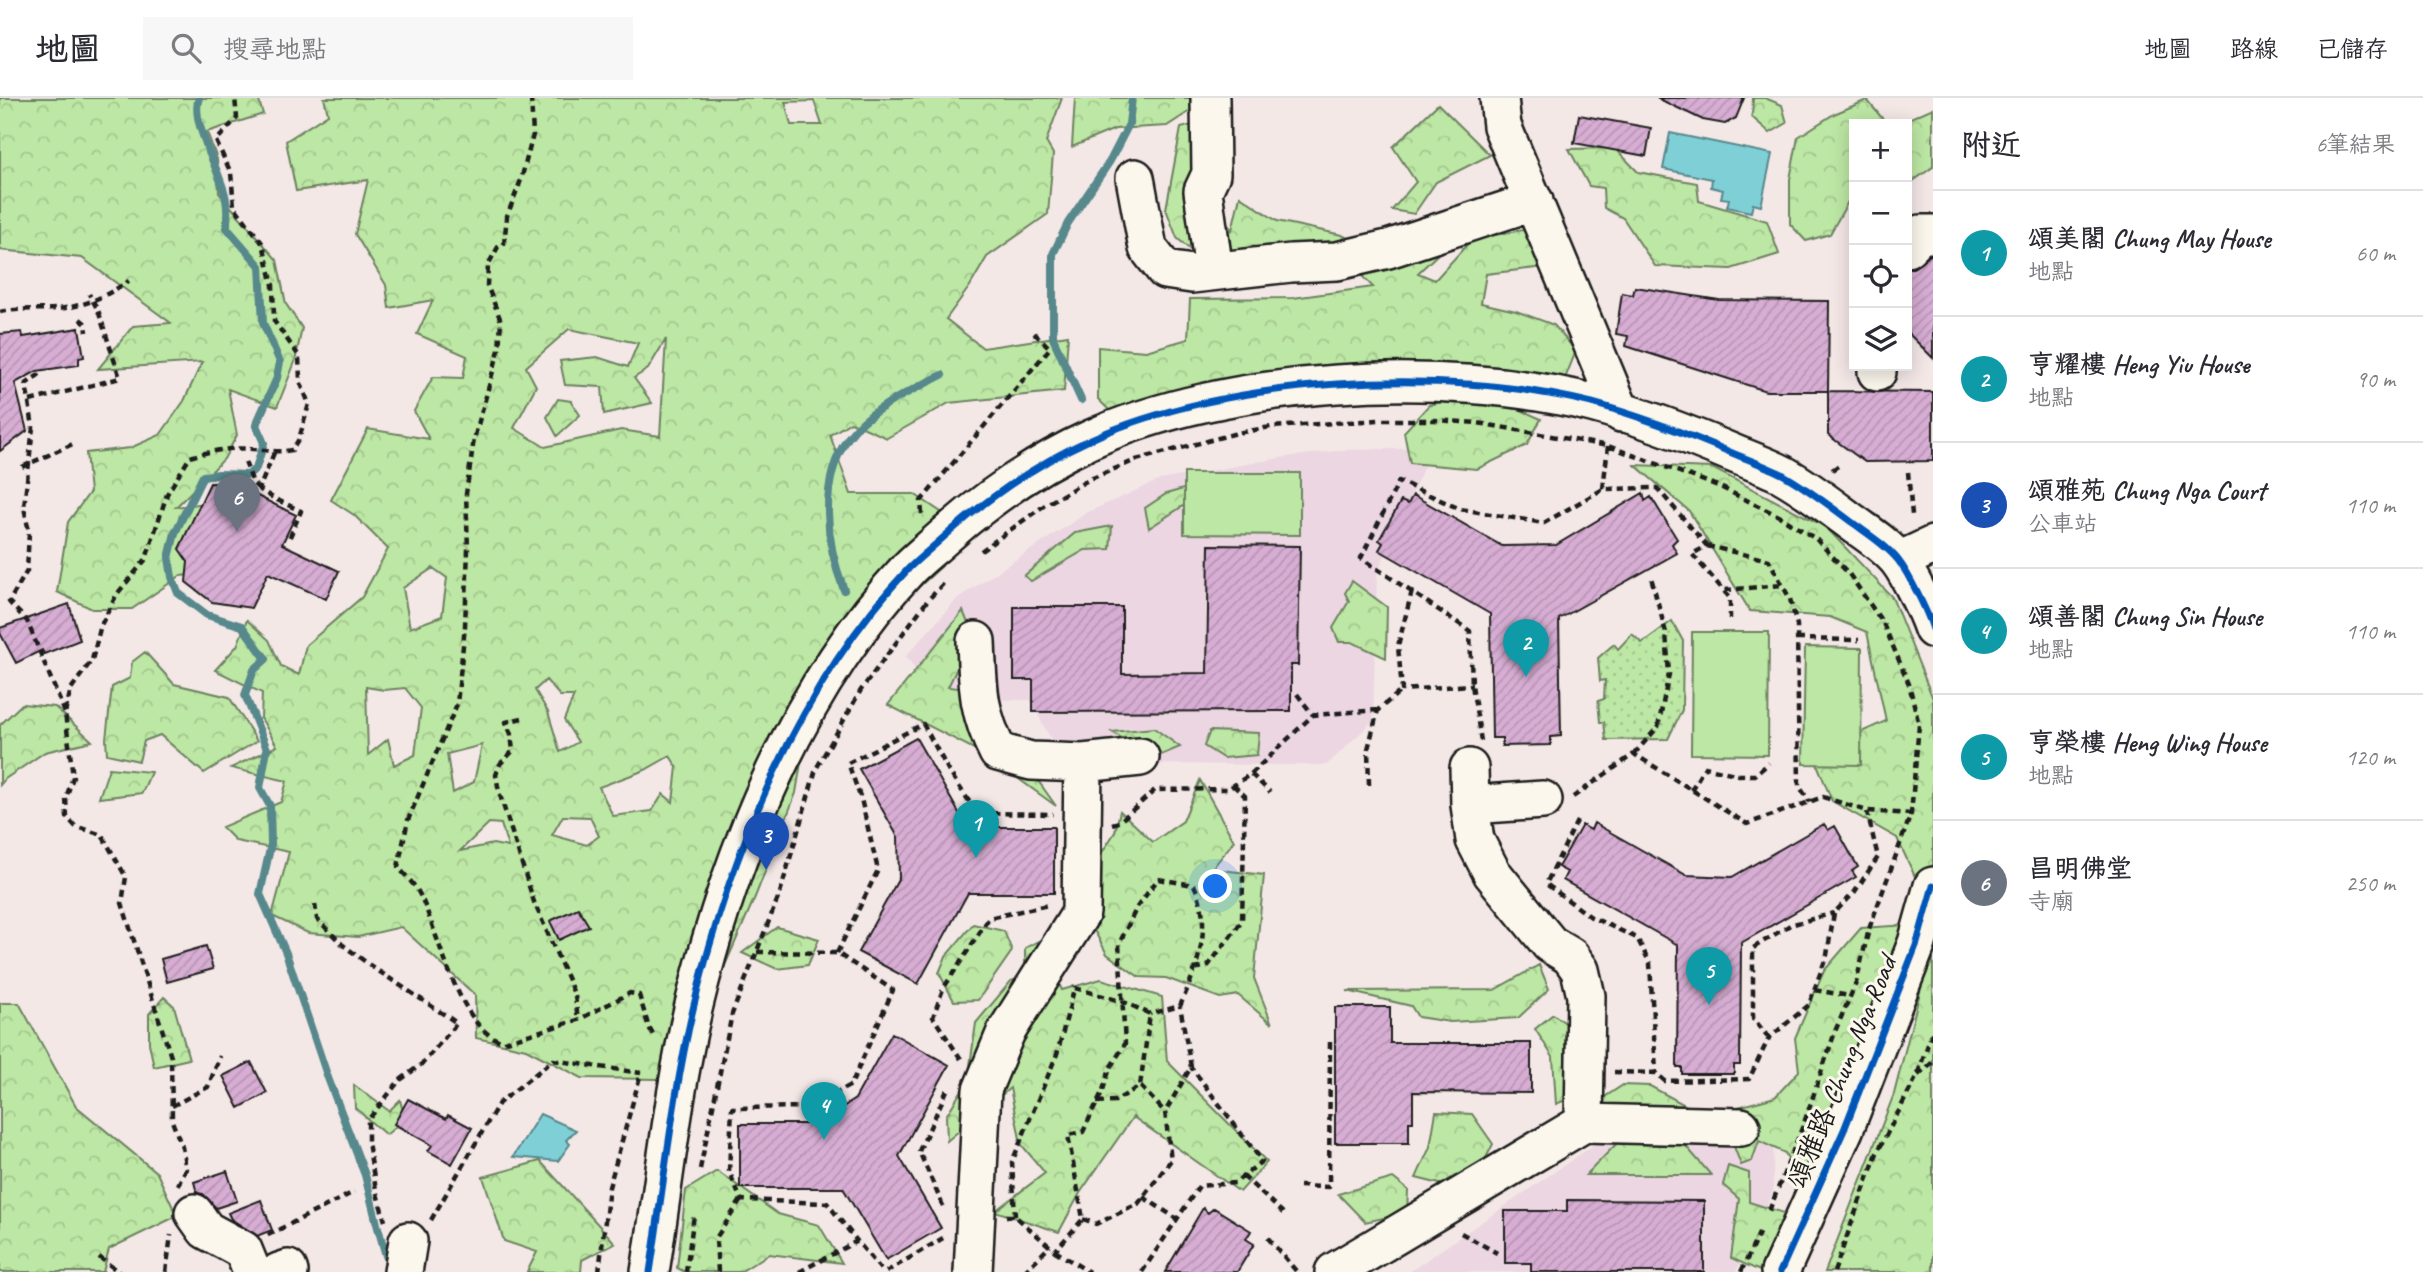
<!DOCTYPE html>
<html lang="zh-TW">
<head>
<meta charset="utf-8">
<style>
  body { margin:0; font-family:Caveat,"LXGW WenKai TC",sans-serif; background:#f7f7f7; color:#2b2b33 }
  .controls { position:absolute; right:21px; top:21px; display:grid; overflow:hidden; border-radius:0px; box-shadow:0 4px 18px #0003 }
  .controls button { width:63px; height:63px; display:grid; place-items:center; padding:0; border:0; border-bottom:2px solid #e1e1e2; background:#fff; color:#2b2b33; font:35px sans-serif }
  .you { position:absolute; left:1216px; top:789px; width:24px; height:24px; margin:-18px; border:5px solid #fff; border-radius:50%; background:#1a73e8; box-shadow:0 0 0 10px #1a73e833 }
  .badge { display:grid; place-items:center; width:46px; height:46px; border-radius:50%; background:#c8321e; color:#fff; font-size:23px; font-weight:700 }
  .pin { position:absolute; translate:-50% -58px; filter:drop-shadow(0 2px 4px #0008) }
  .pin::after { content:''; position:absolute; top:37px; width:24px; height:21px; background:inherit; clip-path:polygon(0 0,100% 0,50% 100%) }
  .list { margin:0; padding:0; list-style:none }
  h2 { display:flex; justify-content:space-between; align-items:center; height:91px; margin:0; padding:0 28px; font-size:30px }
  h2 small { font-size:23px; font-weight:400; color:#7c7c81 }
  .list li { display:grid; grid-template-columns:46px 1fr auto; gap:21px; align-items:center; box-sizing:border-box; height:126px; padding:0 28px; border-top:2px solid #e1e1e2 }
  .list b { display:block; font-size:26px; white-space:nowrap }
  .list p { margin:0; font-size:23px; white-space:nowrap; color:#7c7c81 }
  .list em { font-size:23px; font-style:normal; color:#7c7c81 }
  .icon { flex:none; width:38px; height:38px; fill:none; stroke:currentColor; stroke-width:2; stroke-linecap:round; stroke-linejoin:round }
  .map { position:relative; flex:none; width:1933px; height:1174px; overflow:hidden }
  header { display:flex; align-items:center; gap:42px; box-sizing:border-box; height:98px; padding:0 35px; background:#fff; border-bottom:2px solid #e1e1e2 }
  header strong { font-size:33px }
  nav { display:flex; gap:38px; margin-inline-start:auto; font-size:24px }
  .search { width:490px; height:63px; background:#f7f7f7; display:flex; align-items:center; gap:18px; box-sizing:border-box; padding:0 24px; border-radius:0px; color:#7c7c81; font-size:26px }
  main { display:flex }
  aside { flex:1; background:#fff }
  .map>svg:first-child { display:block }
</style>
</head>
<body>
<header>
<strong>地圖</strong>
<div class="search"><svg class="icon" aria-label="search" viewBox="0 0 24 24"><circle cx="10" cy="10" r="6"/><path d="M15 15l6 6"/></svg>搜尋地點</div>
<nav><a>地圖</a><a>路線</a><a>已儲存</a></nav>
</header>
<main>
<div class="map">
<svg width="1933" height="1174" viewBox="0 0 1933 1174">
  <defs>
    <pattern id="grass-dots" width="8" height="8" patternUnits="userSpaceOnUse" patternTransform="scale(1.75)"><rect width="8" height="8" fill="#bde7a4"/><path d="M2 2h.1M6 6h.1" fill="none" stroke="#a2c68d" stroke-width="1.8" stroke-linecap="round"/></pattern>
    <pattern id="forest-crowns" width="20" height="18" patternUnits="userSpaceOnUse" patternTransform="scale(1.75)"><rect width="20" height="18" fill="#bde7a4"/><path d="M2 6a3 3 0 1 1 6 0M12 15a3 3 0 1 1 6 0" fill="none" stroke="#a2c68d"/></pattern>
    <pattern id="building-hatch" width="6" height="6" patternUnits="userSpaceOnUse" patternTransform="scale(1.75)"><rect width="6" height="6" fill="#d7add3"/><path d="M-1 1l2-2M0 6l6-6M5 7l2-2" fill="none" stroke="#b894b5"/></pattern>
  </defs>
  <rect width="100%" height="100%" fill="#f4e8e7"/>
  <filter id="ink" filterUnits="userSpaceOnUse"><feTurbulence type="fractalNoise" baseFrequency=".0143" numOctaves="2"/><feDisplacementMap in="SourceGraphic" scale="14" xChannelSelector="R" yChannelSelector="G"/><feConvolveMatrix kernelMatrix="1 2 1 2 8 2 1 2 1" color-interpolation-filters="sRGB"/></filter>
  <g filter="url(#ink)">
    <!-- built -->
    <path fill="#ebd6e1" d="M1432,350L1377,476L1373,623L1327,667L1094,666L1063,664L1030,602L935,600L906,558L958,500L1088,414L1160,382L1279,360L1343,352Z
      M1774,1012L1773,1093L1736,1174H1409L1595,1046L1623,1047Z"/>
    <!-- grass -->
    <path fill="url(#grass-dots)" stroke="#6c8260" stroke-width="2" d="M1672,523L1683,543L1682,612L1668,641L1606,642L1604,624H1600L1598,603L1604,601L1605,582L1600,583L1598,560L1614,546L1618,551L1632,536L1642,545Z"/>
    <!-- forest -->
    <path fill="url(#forest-crowns)" stroke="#6c8260" stroke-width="2" fill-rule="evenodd" d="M0,0H258L263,16L207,34L217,61L219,95L277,162L286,206L302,230L295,264L277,309L228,291L237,337L224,361L176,409L237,401L211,475L180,478L132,511H92L57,494L68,424L90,394L86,355L130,350L160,337L184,303L202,264L98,271L133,228L171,225L82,160L0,152Z
      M324,0H1062L1046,44L1053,56L1048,116L987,159L970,188L946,221L983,250L1068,237L1064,293L949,305L887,340L851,324L830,337L851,396H914L950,420L942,468L868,535L810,610L796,695L755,799L723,872L659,981L582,980L526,951L476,940L475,897L401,829L358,839L308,835L272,818L289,754L236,743L222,729L281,704L287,683L231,670L277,648L261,620L262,595L215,572L237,548L247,522L269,542L281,568L299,577L306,547L362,499L388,451L354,417L331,402L368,331L429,341L414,313L433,279L463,280L467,258L417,236L433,202L389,210L386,187L355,136L368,82L296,93L286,43L328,16ZM814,3L822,27H791L785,4ZM569,231L638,245L628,269L597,259L560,263L565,287L602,289L604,316L652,305L634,280L648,271L666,241L660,338L621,332L545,349L514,330L536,288L526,269ZM433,470L447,480L442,518L410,530L403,490ZM546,582L560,598H574L564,622L578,644L560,654L548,614L535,592ZM366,589L384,592L405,590L421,610L415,657L394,667L388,641L368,657ZM482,647L474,684L453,695L447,656ZM670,658L677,669L673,704L663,696L652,713L613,718L599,689L645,672ZM563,718L590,719L599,738L587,747L552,737ZM489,725L501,726L508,749L493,746L460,753Z
      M1075,0H1210L1167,28L1115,31L1072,49Z
      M1753,0H1765L1782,7L1787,25L1770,35L1752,19Z
      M1867,2L1887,26H1854V93L1830,136L1806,143L1790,126V81L1798,39L1834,16Z
      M1438,6L1490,57L1436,84L1414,116L1392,112L1416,84L1393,49Z
      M1933,10V69L1907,87V26H1897Z
      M1200,25L1230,68L1217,112L1232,132L1240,98L1277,123L1342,137L1355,144L1403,136L1440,154L1418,175L1435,182L1472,141L1523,132L1544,153V169L1486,176L1481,205L1516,213L1554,227L1576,253L1564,283L1117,320L1098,301V249L1146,253L1188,241L1190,201L1293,200L1373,189L1354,170L1226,184L1177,140L1166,111L1181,30Z
      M1615,50L1638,74L1697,85L1699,103L1767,123L1779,156L1731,171L1655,168L1623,120L1604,110L1603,90L1589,88L1569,51Z
      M1467,298L1501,303L1541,321L1527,347L1477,371L1410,365L1404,334L1429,307Z
      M558,301L571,303L580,317L557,338L547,319Z
      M1635,367L1712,370L1826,429L1892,499L1933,601V793L1925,800L1897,740L1832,703L1813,656L1886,623L1867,534L1830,519L1750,513L1689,413Z
      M1197,387L1206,393L1149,430L1145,410L1166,396Z
      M1112,428L1110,451L1085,452L1031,483L1024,478L1075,435Z
      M1352,483L1387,509L1386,560L1352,544H1339L1333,530L1349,503L1345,495Z
      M963,513L973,537L948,589L991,593L1012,646L1056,708L984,656L888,607Z
      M145,554L174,586L229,599L257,643L204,675L160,637L144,643L139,663L107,656L106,641L112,589L130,580L132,564Z
      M22,606L55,609L92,643L45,654L5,681L0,687V627Z
      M1154,630L1180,649L1154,660L1112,634Z
      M1210,633L1259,635L1257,657L1223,660L1204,648Z
      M109,670L151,674L142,695L99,700Z
      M1200,682L1234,743L1212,771L1264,777L1254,880L1272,926L1238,897L1220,900L1166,880L1139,879L1107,856L1075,797L1115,734L1120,713L1153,744L1183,723Z
      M973,826L1004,833L1012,853L978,902L954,903L939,875L946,858Z
      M1907,827L1882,876L1877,921L1864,928L1849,969L1852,994L1804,1092L1785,1055L1759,1043L1752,1063L1741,1067L1733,1046H1684L1711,1077H1586L1624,1038L1591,1008L1623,987L1650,988L1705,1018L1775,999L1799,973L1795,940L1824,873L1861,830Z
      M777,829L819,841L808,867L777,871L742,855Z
      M1038,843L1062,892L1101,881L1162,899L1167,963L1267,1064L1240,1094L1133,1019L1080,1095L1059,1134L995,1113L1045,1075L1021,1046L1010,990L947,1043L946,1018L968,982L976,925L1011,883L1025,878V850Z
      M1933,843V1174H1825L1894,996Z
      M1539,867L1549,891L1518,920L1450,924L1418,919L1411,908L1347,893L1494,892Z
      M164,899L174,908L189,961L154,969L149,945V916Z
      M0,905H19L76,1008L157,1075L177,1118L109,1151L103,1174H0Z
      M1553,916L1601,951L1597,989L1556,1006L1553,959L1535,931Z
      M354,987L389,1013L400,1002L405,1021L386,1037L355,1010Z
      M1436,1014L1472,1016L1493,1046L1484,1064L1462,1075L1452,1089L1416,1080L1430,1049Z
      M540,1063L615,1145L582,1162L581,1174H527L537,1154L504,1143L483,1079Z
      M1728,1068L1749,1075V1104L1790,1117L1780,1174H1762L1731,1160L1739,1101L1723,1087Z
      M717,1073L778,1116L819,1127L842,1165L769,1156L740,1174H685L677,1170L686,1092Z
      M1393,1080L1408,1092L1407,1115L1365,1124L1338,1096Z"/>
    <!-- garden -->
    <path fill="#bde7a4" stroke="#6c8260" stroke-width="2" d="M1184,375H1300V437L1184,436Z
      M1692,534H1769L1768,657L1691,656Z
      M1805,549L1862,550L1861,667L1803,666Z"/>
    <!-- water -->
    <path fill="#7fd0d6" stroke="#57888c" stroke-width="2" d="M1670,35L1772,56L1761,108L1753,106L1751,114L1727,109L1729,101L1721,100L1723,92L1711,89L1712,81L1663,71Z
      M540,1016L576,1032L566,1042L570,1046L558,1063L513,1059Z"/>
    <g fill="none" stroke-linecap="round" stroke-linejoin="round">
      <!-- stream -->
      <path stroke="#57888c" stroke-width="8" d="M199,0C189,23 223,77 226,102C228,111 227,121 227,130L260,168L263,225L280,264L277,280L256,327L264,345L256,370L248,377L219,376L203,378L175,435L169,460L172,479L178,495L207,517L242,528L266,561L254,572L245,597L267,651L260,690L270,708L271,746L260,796L286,855L328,980L365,1077L377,1126L386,1158L392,1168
        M1081,302L1053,240V156L1068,125L1110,63L1129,26L1132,0
        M844,492C826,446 818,383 848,340C868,312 912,292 942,277"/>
    </g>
    <!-- building -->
    <path fill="url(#building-hatch)" stroke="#1c1c1c" stroke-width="2" d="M1657,0H1744L1736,20L1725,26L1703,22Z
      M1579,17L1651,30L1646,58L1574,45Z
      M1930,157H1933V260L1907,234V170H1913L1921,165Z
      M1635,189L1719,202L1829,203L1828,293H1766L1626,248L1628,238L1616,236L1622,195L1633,197Z
      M79,230L84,259L79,260V267L37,273L15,285L27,333L0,353V236L22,234L23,239Z
      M1828,293L1933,294V363L1865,364L1828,337Z
      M210,385L233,386L296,417L282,446L339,473L326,501L268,475L251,510L212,504L186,484L188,464L179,451Z
      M1643,395L1645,403L1651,399L1677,441L1672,446L1677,455L1559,521L1561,638L1551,639V647L1502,648V640H1492L1490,516L1379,452L1383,445L1379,442L1401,403L1408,406L1413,397L1502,448L1556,447Z
      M1209,447L1300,448L1298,567H1291V613L1033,614V582H1014V509H1122V576L1207,575Z
      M69,506L80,542L44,556L42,552L16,565L0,535V530Z
      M916,640L967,729H1054V795H968L918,886L858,854L899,780L898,739L859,671Z
      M1594,725L1686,777L1732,779L1824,726L1828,732L1835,728L1858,769L1852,773L1856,779L1741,845L1740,967H1734V976H1682V969H1677L1678,847L1563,782L1567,774L1558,769L1582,727L1591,732Z
      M578,810L589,828L559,842L550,823Z
      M206,848L213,871L167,884L161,861Z
      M1335,909H1390V945H1531V995L1413,994V1024H1409V1045H1335Z
      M892,935L949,967L899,1058L941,1130L886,1162L843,1090H740V1026H817L855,1001Z
      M251,964L267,995L239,1010L223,978Z
      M408,1001L446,1021L448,1017L472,1030L452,1066L428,1053L432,1047L394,1026Z
      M227,1073L237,1103L216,1110L203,1096L197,1095L194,1084Z
      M261,1102L272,1132L257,1138L231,1121L228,1115Z
      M1567,1102L1704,1103V1174H1531V1165H1505V1113H1567Z
      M1203,1110L1208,1115L1214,1110L1251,1133L1246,1141L1254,1146L1237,1174H1165Z"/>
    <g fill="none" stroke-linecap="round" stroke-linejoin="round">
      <defs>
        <path id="minor" d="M1210,0L1211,76L1203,93L1214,173
          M1499,0L1502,28L1621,315
          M1135,80L1148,150L1165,172L1192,176L1291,165L1337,163L1388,151L1534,103
          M1907,150L1921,136H1933
          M1877,268V274
          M1899,463L1933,447
          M1083,665L1140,659
          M1469,670L1470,707L1475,742L1492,775L1550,846L1570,858L1580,872L1586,898L1584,1025
          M1470,707L1543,702
          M194,1115L206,1132L243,1152L252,1174
          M279,1174L288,1171L289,1174
          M403,1174L408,1143
          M650,1174C664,1085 673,995 694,907C731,753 799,587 909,470C920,459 933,449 945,438C988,400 1036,366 1089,342C1227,279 1445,268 1592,305C1641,318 1690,337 1737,357C1752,363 1768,369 1782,376C1807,390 1830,408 1853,425C1868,436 1886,447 1898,462C1909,476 1927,513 1933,531
          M973,1174L982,992L1006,934L1081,815L1083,665L1031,663L998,654C977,613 978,588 976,543
          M1334,1174L1584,1025L1741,1029
          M1780,1174L1844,1032L1917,845L1933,788"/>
      </defs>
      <!-- minor casing -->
      <use href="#minor" stroke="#1c1c1c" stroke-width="42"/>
      <!-- path -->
      <path stroke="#1c1c1c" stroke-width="4.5" stroke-dasharray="7 5" stroke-linecap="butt" d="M531,0L533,37L521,82L507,118L504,146L498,149L488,167L487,187L501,223L499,252L474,341L466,396L468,451L465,528L457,606L408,722L398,769C406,778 416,788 421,799C439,837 460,934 504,944L578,922L630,895L639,897L649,930L654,937
        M0,214C18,210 38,212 56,211C84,209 106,198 129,183
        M80,221L86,226L87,234
        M40,276L26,286L33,329L24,409L29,434L27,473L9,504L27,523L65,615
        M30,303L120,280L98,212L89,196
        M1608,348L1603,391L1657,390L1707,448L1692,456L1730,500V521
        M274,355L259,391L273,400L301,413L289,441
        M245,364L253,385L258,390
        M22,369L75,345
        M1832,372L1841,366
        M1908,374L1912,417
        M922,416L921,403L1050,250L1033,234
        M1707,448L1769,462L1790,501L1797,527L1799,688L1810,704
        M981,453L1045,407L1088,382L1136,362L1237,335L1271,329L1380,322H1434L1478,325L1608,348L1718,388L1781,419L1816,441L1849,476L1883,525L1909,586L1919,627L1911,716L1869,831L1856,885L1836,931L1804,1025L1769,1113
        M1725,492L1782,487
        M1412,493L1398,548L1402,592L1472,587
        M1797,541L1859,542
        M1297,596L1313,617
        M522,620L506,624L511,636L513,653L500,666L496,677L499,694L534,804L575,898L578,922
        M1481,643L1472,587L1470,533L1361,460L1399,383L1460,411L1544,425L1603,391
        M1634,656L1658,629L1669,576L1666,535L1651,479
        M1251,676L1313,617L1378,612
        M1369,687L1368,651L1378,612L1402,592
        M1691,692L1705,669L1739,677H1755L1769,665
        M1573,699L1634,656L1747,726L1823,699L1867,713L1911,716
        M1577,723L1546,786L1591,819L1637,840L1650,865L1656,975
        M1112,726L1119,724L1155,692L1228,691L1251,676L1270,694
        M315,806L317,821L343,847L371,868L457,925L423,965L399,983L368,1022V1044L376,1092L385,1123
        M757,854L837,855L893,892L851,987L811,1009L732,1010L729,1073L741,1102L827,1105L857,1143
        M837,855L878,772L861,701L848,665L923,626L950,675L977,715L1053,716
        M1195,871L1208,868L1242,823L1245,698L1233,687
        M1075,890L1124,904L1150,916L1140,988
        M1814,892L1827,857L1834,815L1854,795L1878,759L1867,714
        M1769,940L1753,920V850L1790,827L1834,815
        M961,961L933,919L943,891L989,820L1048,807
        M1614,974L1656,975L1665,983L1749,981L1769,940L1809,907L1814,892L1850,898
        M1918,977L1933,964
        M1097,1004L1115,1003L1140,988L1165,1014
        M172,1008L208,989L220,958
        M700,1071L732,916L780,795L816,671L861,592L927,503L943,486
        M1243,1078L1283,1115
        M178,1087L186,1071L182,1049L172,1023L171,959L122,805L126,779L102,737L75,728L67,719L66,700L73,679L65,615L71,591L92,562L101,527L117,496L146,461L167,396L190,359C210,353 232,349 253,351C270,352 274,355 292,352L299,341L309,306L300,283L299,258L274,223L273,187L263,146L234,108L231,75L216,43L237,20L235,0
        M1299,1088L1329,1089L1330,943
        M1143,1099L1179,1122
        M943,1108L919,1053L949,988
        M1006,1118H1015L1055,1153L1083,1121L1068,1037L1083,1034L1103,992L1110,970L1125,946L1119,846L1137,809L1158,781L1194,787C1214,827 1197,870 1180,908L1150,916
        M1015,1118L1012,1064L1057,956L1075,888
        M1083,1121L1096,1126L1138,1106L1171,1062L1165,1014L1191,969L1180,908
        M431,1122L499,1005L553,962L641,975
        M1461,1135L1497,1155
        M268,1137L354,1094
        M1268,1140L1297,1174
        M1055,1153L1089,1174
        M99,1159L119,1174
        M166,1174L171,1137
        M599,1174L609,1089L641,975
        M686,1174L694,1117
        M718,1174L716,1140L741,1102
        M799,1174L857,1143L883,1174
        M886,1174L943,1140
        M1024,1174L1050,1148
        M1142,1174L1199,1088L1235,1085L1262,1063L1191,969
        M1741,1174L1761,1131
        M1834,1174L1877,1055L1917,978L1933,932"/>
      <!-- minor -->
      <use href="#minor" stroke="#fbf7ec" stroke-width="37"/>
      <defs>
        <path id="cycleway" d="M650,1174C664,1085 673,995 694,907C731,753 799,587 909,470C920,459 933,449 945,438C988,400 1036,366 1089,342C1227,279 1445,268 1592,305C1641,318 1690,337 1737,357C1752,363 1768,369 1782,376C1807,390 1830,408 1853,425C1868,436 1886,447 1898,462C1909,476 1927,513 1933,531
          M1780,1174L1844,1032L1917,845L1933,788"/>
      </defs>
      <!-- cycleway casing -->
      <use href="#cycleway" stroke="#fbf7ec" stroke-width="11"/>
      <!-- cycleway -->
      <use href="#cycleway" stroke="#0057b8" stroke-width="7"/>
    </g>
  </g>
  <g text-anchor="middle" stroke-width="6" stroke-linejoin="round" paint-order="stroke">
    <!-- street labels -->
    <g font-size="28" fill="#1c1c1c" stroke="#fbf7ec">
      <text transform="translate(1841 974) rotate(-68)" y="10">頌雅路 Chung Nga Road</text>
    </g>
  </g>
</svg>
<div class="controls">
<button>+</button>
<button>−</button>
<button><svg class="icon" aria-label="locate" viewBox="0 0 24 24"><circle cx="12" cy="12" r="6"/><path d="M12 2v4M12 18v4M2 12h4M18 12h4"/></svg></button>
<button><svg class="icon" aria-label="layers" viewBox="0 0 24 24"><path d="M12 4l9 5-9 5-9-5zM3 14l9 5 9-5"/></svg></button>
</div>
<div class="you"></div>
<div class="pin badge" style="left:976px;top:760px;background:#0f9aa8">1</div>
<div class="pin badge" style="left:1526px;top:579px;background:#0f9aa8">2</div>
<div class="pin badge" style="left:766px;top:772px;background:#1a4fb4">3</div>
<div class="pin badge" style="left:824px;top:1042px;background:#0f9aa8">4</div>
<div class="pin badge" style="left:1709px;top:907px;background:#0f9aa8">5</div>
<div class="pin badge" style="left:237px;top:434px;background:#6b7280">6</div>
</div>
<aside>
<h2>附近<small>6筆結果</small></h2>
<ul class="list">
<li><span class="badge" style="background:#0f9aa8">1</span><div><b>頌美閣 Chung May House</b><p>地點</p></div><em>60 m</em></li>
<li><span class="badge" style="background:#0f9aa8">2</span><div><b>亨耀樓 Heng Yiu House</b><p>地點</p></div><em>90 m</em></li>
<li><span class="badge" style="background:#1a4fb4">3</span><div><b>頌雅苑 Chung Nga Court</b><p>公車站</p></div><em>110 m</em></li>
<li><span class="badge" style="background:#0f9aa8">4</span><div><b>頌善閣 Chung Sin House</b><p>地點</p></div><em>110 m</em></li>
<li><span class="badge" style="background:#0f9aa8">5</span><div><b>亨榮樓 Heng Wing House</b><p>地點</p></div><em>120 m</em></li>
<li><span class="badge" style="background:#6b7280">6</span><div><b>昌明佛堂</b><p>寺廟</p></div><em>250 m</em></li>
</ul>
</aside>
</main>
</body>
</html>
